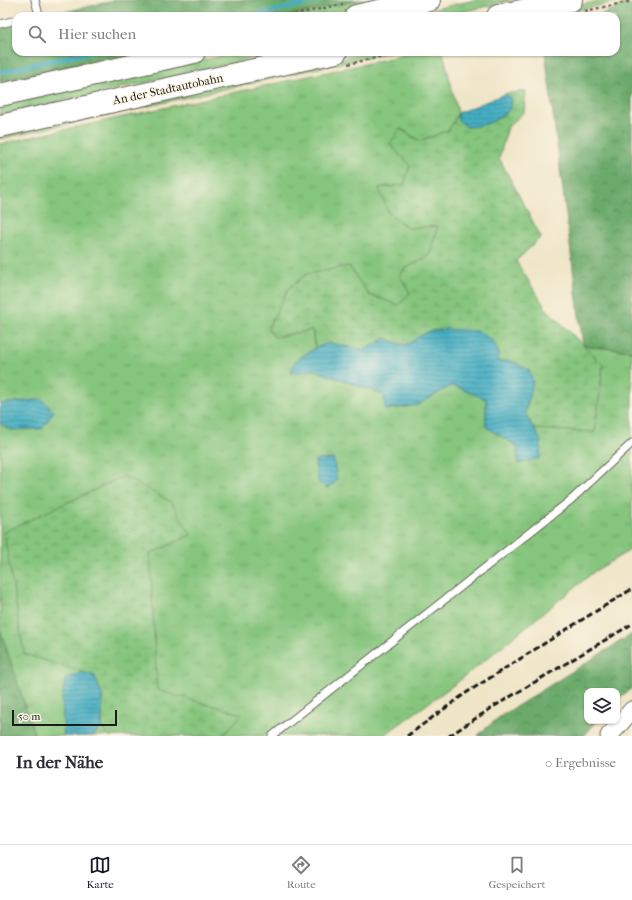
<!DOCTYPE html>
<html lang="de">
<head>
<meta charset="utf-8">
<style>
  body { margin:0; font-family:"IM FELL French Canon",serif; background:#f2f2f3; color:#2b2b33 }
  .controls { position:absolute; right:12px; bottom:12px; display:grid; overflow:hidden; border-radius:8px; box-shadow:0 1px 3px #0004 }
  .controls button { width:36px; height:36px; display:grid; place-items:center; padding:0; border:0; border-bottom:1px solid #e1e1e2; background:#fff; color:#2b2b33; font:20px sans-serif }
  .scale { position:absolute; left:12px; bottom:10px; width:105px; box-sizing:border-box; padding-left:4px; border:2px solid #1c1c1c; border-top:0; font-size:11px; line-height:14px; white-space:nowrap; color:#1c1c1c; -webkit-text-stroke:3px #fcf5e5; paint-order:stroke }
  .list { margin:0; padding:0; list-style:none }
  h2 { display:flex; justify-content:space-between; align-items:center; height:52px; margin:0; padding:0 16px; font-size:17px }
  h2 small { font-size:13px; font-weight:400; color:#7c7c81 }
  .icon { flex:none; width:22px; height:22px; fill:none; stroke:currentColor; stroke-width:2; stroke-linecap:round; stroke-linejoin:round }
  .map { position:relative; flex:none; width:632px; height:736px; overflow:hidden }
  .search { position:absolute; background:#fff; box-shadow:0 1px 3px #0004; left:12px; right:12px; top:12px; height:44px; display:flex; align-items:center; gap:10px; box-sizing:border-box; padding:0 14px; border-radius:12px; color:#7c7c81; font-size:15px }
  .sheet { height:108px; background:#fff }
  nav { display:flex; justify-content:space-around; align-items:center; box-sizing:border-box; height:56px; border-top:1px solid #e1e1e2; background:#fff; font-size:11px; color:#7c7c81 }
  nav a { display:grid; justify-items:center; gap:2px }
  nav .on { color:#111827 }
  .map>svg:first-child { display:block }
</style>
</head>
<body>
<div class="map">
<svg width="632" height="736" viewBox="0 0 632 736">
  <defs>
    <pattern id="grass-tufts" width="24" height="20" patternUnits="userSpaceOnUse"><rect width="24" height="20" fill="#85c57d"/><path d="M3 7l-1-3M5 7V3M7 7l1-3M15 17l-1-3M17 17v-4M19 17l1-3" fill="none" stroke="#72a96b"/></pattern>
    <pattern id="forest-crowns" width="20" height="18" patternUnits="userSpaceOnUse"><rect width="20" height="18" fill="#6caa6c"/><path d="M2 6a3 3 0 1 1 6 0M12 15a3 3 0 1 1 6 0" fill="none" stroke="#588a58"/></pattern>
    <pattern id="wetland-marsh" width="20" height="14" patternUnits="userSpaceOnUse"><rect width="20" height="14" fill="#85c57d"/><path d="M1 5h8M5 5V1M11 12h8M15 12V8" fill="none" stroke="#72a96b"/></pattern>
    <pattern id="water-rules" width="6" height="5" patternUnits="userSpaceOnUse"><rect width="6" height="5" fill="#44aec2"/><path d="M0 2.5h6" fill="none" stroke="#388d9d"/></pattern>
  </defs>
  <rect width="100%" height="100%" fill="#fcf5e5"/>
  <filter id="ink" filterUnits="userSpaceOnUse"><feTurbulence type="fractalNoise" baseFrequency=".025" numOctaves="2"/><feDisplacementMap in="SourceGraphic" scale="8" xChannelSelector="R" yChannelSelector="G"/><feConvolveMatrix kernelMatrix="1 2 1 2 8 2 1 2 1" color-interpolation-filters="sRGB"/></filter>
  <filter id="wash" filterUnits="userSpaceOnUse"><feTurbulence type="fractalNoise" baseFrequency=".012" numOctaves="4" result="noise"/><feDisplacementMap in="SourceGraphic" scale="16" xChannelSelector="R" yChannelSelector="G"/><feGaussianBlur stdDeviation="0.9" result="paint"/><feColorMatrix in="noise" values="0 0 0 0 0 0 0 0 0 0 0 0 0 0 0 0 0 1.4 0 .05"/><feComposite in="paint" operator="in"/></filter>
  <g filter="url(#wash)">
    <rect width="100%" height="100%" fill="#efe5c7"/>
    <!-- grass -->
    <path fill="url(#grass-tufts)" stroke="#50704c" d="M359,0H387L317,16H288Z
      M475,0H515L443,16H403Z
      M604,0H624L552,16H532Z
      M128,52H150L0,85V81Z
      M241,52H282L0,115V105Z
      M370,52H390L0,139V134Z
      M418,52H443L458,113L449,130L420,141L401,129L410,165L404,185L379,188L438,226L429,256L404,269L410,293L398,305L369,295L348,266L274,337L312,330L315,348L296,361L315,370L384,395L385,410L418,405L452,385L486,399V427L517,446L518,464L541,441L534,429L595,432L603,365L583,346L632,351V549L595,571L459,681L383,736H0V144Z"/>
    <!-- forest -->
    <path fill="url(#forest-crowns)" stroke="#446344" d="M117,0H359L288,16H47Z
      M628,3L632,6V351L583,346L545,52H616V16H599L621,5Z
      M16,25V52H128L0,81V29Z
      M0,629L35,736H0Z
      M632,634V688L617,700V691H587V721H597L584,736H477L498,718Z"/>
    <!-- wetland -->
    <path fill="url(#wetland-marsh)" stroke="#50704c" d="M526,91L524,112L508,127L499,158L541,237L516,261L545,307L603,365L595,432L534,429L525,413L533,382L498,362L429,332C408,345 409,349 386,338L365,350L329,343L315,348L312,330L274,337L268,328L289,288L307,274L349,266L369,295L399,305L410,293L400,276L404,269L429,256L438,226L408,228L388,212L379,188L404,185L410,165L390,144L400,129L420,141L449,130L458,113V120L511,98L505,94Z
      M124,476L171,502L191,535L150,554L157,690L242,714L223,736H107L102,727V695L95,676L24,654L4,532Z"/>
    <!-- water -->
    <path fill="url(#water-rules)" stroke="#30656f" d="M505,94L511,98L510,109C496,122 486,126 467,127L458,120V113Z
      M446,329L478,331L493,341L499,353L498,362L509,360L529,370L533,382L525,413L541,441L540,458L518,464L517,446L486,427V399L452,385L418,405L385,410L384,395L315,370L291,373L295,361L315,348L329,343L365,350L386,338C413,351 405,342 428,332C433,330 441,330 446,329Z
      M42,399L54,411L42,429L10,430L0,423V404Z
      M334,459L337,481L327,488L318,482L315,460Z
      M82,672L95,676L102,695V727L93,736H64L62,700L65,680Z"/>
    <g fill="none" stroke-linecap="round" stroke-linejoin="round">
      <!-- stream -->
      <path stroke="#44aec2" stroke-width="4" d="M251,16L322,0
        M0,72L91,52"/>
    </g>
  </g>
  <g filter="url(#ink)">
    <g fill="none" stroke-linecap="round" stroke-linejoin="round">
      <defs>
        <path id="service" d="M34,16L39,15L35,0
          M0,24L16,20
          M272,736L572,499L632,443"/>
        <path id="tertiary" d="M609,736L632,710"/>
        <path id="trunk" d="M356,16L429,0
          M498,16L571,0
          M0,95L194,52
          M0,126L336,52"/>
      </defs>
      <!-- service casing -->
      <use href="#service" stroke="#666258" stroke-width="9"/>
      <!-- tertiary casing -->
      <use href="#tertiary" stroke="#666258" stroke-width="19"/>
      <!-- trunk casing -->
      <use href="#trunk" stroke="#666258" stroke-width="24"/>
      <!-- path -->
      <path stroke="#666258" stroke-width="2.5" stroke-dasharray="3 3" stroke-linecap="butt" d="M585,11L632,1
        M288,16L343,4
        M348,64L401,52"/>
      <!-- service -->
      <use href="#service" stroke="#fff" stroke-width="7"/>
      <!-- tertiary -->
      <use href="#tertiary" stroke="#fff" stroke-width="17"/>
      <!-- trunk -->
      <use href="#trunk" stroke="#fff" stroke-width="22"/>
      <!-- rail -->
      <path stroke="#1c1c1c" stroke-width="3" stroke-dasharray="6 3" stroke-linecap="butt" d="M407,736L466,693L572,626L632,589
        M449,736L493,707L632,624"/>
    </g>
  </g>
  <g text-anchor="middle" stroke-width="3" stroke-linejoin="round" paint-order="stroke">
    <!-- street labels -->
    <g font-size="12" fill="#1c1c1c" stroke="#fcf5e5">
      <text transform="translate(168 89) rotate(-12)" y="4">An der Stadtautobahn</text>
    </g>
  </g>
</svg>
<div class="controls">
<button><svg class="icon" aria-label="layers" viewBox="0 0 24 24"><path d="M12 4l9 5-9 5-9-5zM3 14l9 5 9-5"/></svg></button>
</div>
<div class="scale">50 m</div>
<div class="search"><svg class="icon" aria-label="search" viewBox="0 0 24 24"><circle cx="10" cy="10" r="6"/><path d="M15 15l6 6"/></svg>Hier suchen</div>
</div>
<section class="sheet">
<h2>In der Nähe<small>0 Ergebnisse</small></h2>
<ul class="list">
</ul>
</section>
<nav>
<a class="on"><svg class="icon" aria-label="map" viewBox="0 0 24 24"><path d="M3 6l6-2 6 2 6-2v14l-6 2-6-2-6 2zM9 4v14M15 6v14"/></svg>Karte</a>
<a><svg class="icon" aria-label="directions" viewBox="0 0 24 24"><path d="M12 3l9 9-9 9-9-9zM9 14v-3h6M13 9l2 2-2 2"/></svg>Route</a>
<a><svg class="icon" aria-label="saved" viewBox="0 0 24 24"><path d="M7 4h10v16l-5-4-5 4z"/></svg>Gespeichert</a>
</nav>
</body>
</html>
